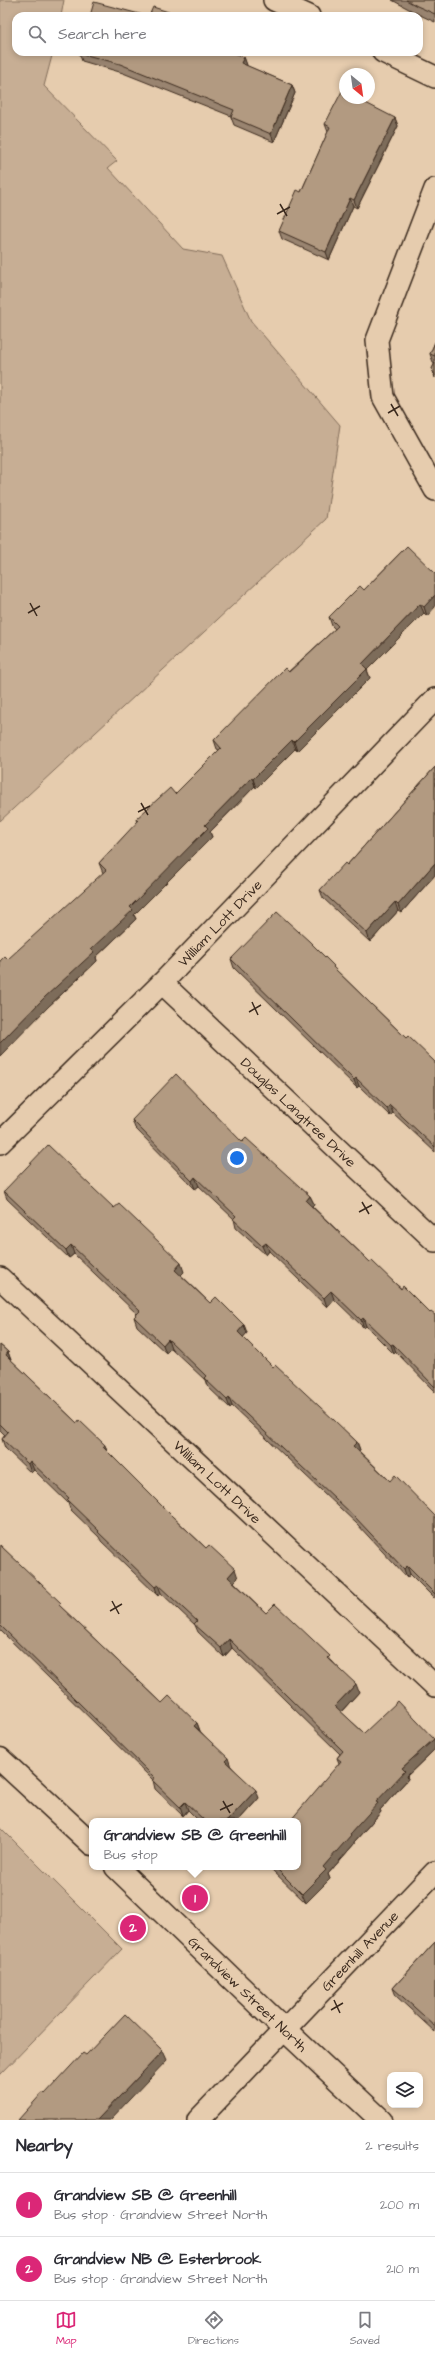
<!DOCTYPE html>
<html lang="en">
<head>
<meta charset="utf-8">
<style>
  body { margin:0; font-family:"Architects Daughter",sans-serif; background:#f2f2f3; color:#2b2b33 }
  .controls { position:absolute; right:12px; bottom:12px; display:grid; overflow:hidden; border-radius:8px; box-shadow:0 2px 6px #0003 }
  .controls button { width:36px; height:36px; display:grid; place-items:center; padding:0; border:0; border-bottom:1px solid #e1e1e2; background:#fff; color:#2b2b33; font:20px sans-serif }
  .compass { position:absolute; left:339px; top:68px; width:36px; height:36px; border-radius:50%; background:#fff; box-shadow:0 2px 6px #0003; rotate:151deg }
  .you { position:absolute; left:237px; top:1158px; width:14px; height:14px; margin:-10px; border:3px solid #fff; border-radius:50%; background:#1a73e8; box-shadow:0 0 0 6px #1a73e833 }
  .badge { display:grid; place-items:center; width:26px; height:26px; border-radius:50%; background:#db2777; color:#fff; font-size:13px; font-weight:700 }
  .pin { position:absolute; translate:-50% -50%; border:2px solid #fff; box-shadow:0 1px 4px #0006 }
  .popup { position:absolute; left:89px; top:1818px; width:212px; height:52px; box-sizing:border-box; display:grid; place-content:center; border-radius:8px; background:#fff; filter:drop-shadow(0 1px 3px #0005); font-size:13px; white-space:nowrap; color:#7c7c81 }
  .popup b { font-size:15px; color:#2b2b33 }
  .popup::after { content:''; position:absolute; left:50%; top:100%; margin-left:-8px; border:8px solid transparent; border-top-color:#fff }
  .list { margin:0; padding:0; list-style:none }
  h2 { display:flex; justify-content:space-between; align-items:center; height:52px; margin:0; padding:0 16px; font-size:17px }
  h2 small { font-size:13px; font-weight:400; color:#7c7c81 }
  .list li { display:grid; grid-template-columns:26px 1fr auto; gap:12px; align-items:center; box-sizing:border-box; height:64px; padding:0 16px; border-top:1px solid #e1e1e2 }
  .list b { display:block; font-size:15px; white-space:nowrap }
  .list p { margin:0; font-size:13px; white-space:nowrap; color:#7c7c81 }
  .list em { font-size:13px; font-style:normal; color:#7c7c81 }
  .icon { flex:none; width:22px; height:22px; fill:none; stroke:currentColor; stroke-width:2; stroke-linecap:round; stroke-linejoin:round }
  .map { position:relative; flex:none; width:435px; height:2120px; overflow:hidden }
  .search { position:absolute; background:#fff; box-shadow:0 2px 6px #0003; left:12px; right:12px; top:12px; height:44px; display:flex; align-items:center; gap:10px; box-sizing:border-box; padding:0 14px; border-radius:12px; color:#7c7c81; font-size:15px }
  .sheet { height:180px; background:#fff }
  nav { display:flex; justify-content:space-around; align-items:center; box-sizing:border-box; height:56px; border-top:1px solid #e1e1e2; background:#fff; font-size:11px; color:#7c7c81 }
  nav a { display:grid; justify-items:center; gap:2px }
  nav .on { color:#db2777 }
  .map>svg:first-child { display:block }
</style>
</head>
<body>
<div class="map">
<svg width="435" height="2120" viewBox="0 0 435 2120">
  <rect width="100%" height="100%" fill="#e6ccae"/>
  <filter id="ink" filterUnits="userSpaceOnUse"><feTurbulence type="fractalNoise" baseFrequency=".025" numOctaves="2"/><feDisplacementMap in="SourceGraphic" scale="8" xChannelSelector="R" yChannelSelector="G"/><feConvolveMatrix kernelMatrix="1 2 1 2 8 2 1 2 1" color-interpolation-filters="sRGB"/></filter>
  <g filter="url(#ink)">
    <!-- green -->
    <path fill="#c7ae94" stroke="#816c59" d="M0,0H64L61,16H16V52H53L44,86L117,161L108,168L183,249L222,256L251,321L340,425L326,519L0,821Z
      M0,1827L122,1949L0,2075Z"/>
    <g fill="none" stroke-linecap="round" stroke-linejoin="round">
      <defs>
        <g id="minor">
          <path d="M274,0L309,16"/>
          <path d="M383,52L435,77"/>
          <path d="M435,189L377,340L383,397L435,490"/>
          <path id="s1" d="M162,983L435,1241"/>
          <path id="s2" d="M0,1143L162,983L435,699"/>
          <path id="s3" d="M0,1278L435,1686"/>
          <path id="s4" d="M198,2120L435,1872"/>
        </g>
        <g id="tertiary">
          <path d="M0,1759L92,1844"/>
          <path id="s5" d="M116,1867L285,2030L381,2120"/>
        </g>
      </defs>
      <!-- minor casing -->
      <use href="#minor" stroke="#3b2a1e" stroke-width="24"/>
      <!-- tertiary casing -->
      <use href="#tertiary" stroke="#3b2a1e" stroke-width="25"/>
      <!-- minor -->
      <use href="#minor" stroke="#e6ccae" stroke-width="21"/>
      <!-- tertiary -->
      <use href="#tertiary" stroke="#e6ccae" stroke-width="22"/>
    </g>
    <!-- wall -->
    <path fill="#99846f" stroke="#3b2a1e" d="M392,0H435V22L420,15Z
      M79,53L244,57L247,66L292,85L295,93L274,142L234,125L231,117V116L123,73L82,61Z
      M395,118L398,126L357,208L353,206L329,260L282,239L279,231L301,192L328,132L325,124Z
      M435,342V378L432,369L435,363L433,362L430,354Z
      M407,546L427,616L424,613L367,670L370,678L297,751L295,749L256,788L255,786L210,832L212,837L134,915L136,919L96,957L97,961L49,1006L103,873L99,863L137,823L136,819L175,794L219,750L217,749L214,740L335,629L332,626L329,617L364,590Z
      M435,767V875L401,913L398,911L370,942L323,898L320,890L347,865Z
      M231,959L336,970L406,1038L435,1062V1152L393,1113L390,1116L359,1086L357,1088L234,968Z
      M132,1120L242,1142L310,1196L314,1204L312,1206L370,1262L430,1313L435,1315V1392L396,1352L394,1354L366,1326L364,1328L334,1299L327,1307L269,1251L266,1255L236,1228L234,1219L199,1186L195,1189L135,1128Z
      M4,1191L114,1208L184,1272L181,1275L210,1303L244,1325L247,1333L243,1337L273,1367L357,1442L360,1450L359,1451L390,1481L435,1516V1599L410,1574L407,1578L357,1524L232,1406L230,1408L207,1386L205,1380L171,1348L166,1353L137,1326L134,1317L137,1314L74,1254L69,1258L7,1199Z
      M0,1345L8,1352L11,1360L77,1423L107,1451L173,1517L238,1578L234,1582L266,1613L332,1661L359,1692L341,1712L364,1733L434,1739L435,1742V1749L407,1776L408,1779L380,1810L381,1812L354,1842V1844L328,1874L330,1879L306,1903L269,1867H298L339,1763L337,1758L340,1754L232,1648L224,1657L198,1632L195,1625L161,1593L158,1596L101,1541L99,1537L70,1509L68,1503L34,1470L31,1473L5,1448L2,1439L5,1435L0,1430Z
      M0,1545L63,1609L162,1703L197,1723L200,1731L259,1798L238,1821H199L188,1810L183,1816L155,1789L153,1780L0,1630Z
      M435,1942V2032L396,1996L393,1988Z"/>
    <!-- shaded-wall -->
    <path fill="#7d6c5a" stroke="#3b2a1e" d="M244,57L247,65L244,72L241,63Z
      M292,85L295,93L274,142L271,134Z
      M395,118L398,126L357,208L354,200Z
      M350,198L353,206L329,260L326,252Z
      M435,595V607L427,616L424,607Z
      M420,604L424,613L367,670L370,678L297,751L294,742L362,664Z
      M292,740L295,749L256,788L253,779Z
      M252,777L255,786L210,832L212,837L134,915L136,919L96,957L97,961L49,1006L0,1056V1043L130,907L205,825Z
      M435,863V875L401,913L398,905Z
      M395,902L398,911L370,942L367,933Z
      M356,1078L359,1086L357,1088L354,1080Z
      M390,1105L393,1113L390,1116L387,1108Z
      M195,1177L199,1186L195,1189L192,1181Z
      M310,1196L314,1204L309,1209L306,1201Z
      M266,1243L269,1251L266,1255L262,1246Z
      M71,1245L74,1254L69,1258L66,1250Z
      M181,1263L184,1272L178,1278L175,1270Z
      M331,1291L334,1299L327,1307L324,1298Z
      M363,1318L366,1326L364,1328L361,1320Z
      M244,1325L247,1333L241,1340L238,1332Z
      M168,1339L171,1348L166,1353L163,1345Z
      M393,1344L396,1352L394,1354L391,1345Z
      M8,1352L11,1361L6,1355Z
      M229,1398L232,1406L230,1408L227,1400Z
      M357,1442L360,1450L356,1454L353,1446Z
      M105,1445L108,1454L103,1447Z
      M30,1461L34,1470L31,1473L28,1464Z
      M407,1566L410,1574L407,1578L404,1569Z
      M235,1569L238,1578L231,1585L228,1577Z
      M158,1585L161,1593L158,1596L155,1587Z
      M229,1639L232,1648L224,1657L221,1648Z
      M356,1684L359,1692L338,1715L335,1706Z
      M197,1723L200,1731L194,1726Z
      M434,1739L435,1742V1749L407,1776L408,1779L380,1810L381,1812L354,1842V1844L328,1874L330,1879L306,1903L302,1894L323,1867L376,1802L402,1768Z
      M228,1758L231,1767L225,1761Z
      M256,1790L259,1798L238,1821H227Z
      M185,1802L188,1810L183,1816L180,1807Z
      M163,2051L167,2060L110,2120H97Z"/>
    <!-- building -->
    <path fill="#b29a81" stroke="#3b2a1e" d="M406,0H435V14L417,6Z
      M94,2L147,16H90Z
      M153,7L181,16H149Z
      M79,52H232L244,57L241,63L292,85L271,134L231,117L234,110L120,64L79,53Z
      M342,91L345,92V98H356L395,118L354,200L350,198L326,252L279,231L297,190L301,192L330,127L325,124Z
      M435,342V356L430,354Z
      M435,362V376L432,369Z
      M407,546L435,573V595L424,607L420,604L362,664L367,669L294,742L292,740L253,779L252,777L205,825L208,828L130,907L133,910L91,949L94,952L45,997L0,1043V961L5,956L8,959L106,870L99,863L138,821L136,819L170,788L175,794L221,748L214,740L285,668L289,672L338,626L329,617L360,586L364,590Z
      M435,767V863L398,905L395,902L367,933L320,890L345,863L347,865Z
      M277,912L309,941L334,966L333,967L406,1038L408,1036L435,1062V1147L390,1105L387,1108L356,1078L354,1080L231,959Z
      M176,1074L242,1142L246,1138L310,1196L306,1201L370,1262L372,1261L401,1289L403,1286L430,1313L431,1312L435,1315V1387L393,1344L391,1345L363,1318L361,1320L331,1291L324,1298L266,1243L262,1246L233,1219L236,1216L195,1177L192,1181L132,1120Z
      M48,1145L114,1208L119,1204L181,1263L175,1270L210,1303L216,1297L244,1325L238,1332L273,1367L275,1365L334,1420L357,1442L353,1446L390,1481L395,1475L435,1516V1594L407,1566L404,1569L354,1516L229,1398L227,1400L204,1378L206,1376L168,1339L163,1345L134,1317L140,1311L71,1245L66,1250L4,1191Z
      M0,1345L8,1352L6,1355L77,1423L79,1420L105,1445L103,1447L173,1517L206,1548L209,1545L235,1569L228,1577L266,1613L275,1604L330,1656L328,1658L356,1684L335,1706L364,1733L398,1701L434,1739L402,1768L405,1771L376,1802L378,1803L350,1834L351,1835L323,1867L326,1870L302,1894L275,1867H298V1821H290L341,1761L337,1758L343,1751L229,1639L221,1648L194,1624L197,1621L158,1585L155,1587L98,1532L99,1531L67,1500L69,1498L30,1461L28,1464L2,1439L8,1432L0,1424Z
      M0,1545L61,1603L59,1605L162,1703L169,1696L197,1723L194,1726L228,1758L225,1761L256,1790L227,1821H205L185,1802L180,1807L152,1780L155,1778L0,1625Z
      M435,1942V2026L393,1988Z
      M125,2014L163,2051L97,2120H86L85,2119L84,2120H18L43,2092L45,2094L83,2053L86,2055Z"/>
  </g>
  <!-- ticks -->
  <path fill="none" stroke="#3b2a1e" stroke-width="1.5" d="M280,204L287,216M277,214L290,207M391,404L398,416M388,413L400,406M30,603L37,616M28,613L40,606M141,803L148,815M138,812L150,806M252,1002L258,1015M249,1012L261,1005M362,1202L369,1214M359,1212L372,1205M112,1601L119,1614M110,1611L122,1604M223,1801L230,1813M220,1810L233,1804M334,2000L340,2013M331,2010L343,2003"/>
  <g text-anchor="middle" stroke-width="4" stroke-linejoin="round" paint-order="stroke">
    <!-- street labels -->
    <g font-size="14" fill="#3b2a1e" stroke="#e6ccae">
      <text dy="5" stroke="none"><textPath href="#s2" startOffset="311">William Lott Drive</textPath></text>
      <text dy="5" stroke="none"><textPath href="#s1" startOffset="188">Douglas Langtree Drive</textPath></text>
      <text dy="5" stroke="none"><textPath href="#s3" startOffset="298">William Lott Drive</textPath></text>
      <text dy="5" stroke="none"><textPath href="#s4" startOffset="234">Greenhill Avenue</textPath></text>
      <text dy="5" stroke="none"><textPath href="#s5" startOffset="183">Grandview Street North</textPath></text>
    </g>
  </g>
</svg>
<div class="controls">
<button><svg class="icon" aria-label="layers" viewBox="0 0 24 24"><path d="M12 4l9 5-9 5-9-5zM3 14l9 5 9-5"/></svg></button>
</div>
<svg class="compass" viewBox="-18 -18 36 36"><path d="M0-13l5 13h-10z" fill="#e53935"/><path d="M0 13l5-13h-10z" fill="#7c7c81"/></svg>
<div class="you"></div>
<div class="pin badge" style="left:195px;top:1898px">1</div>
<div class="popup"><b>Grandview SB @ Greenhill</b>Bus stop</div>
<div class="pin badge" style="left:133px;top:1928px">2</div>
<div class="search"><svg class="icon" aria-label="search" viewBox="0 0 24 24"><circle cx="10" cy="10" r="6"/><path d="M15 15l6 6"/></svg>Search here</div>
</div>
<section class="sheet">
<h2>Nearby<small>2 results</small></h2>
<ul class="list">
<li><span class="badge">1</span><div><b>Grandview SB @ Greenhill</b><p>Bus stop · Grandview Street North</p></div><em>200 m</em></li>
<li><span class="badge">2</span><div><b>Grandview NB @ Esterbrook</b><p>Bus stop · Grandview Street North</p></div><em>210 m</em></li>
</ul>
</section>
<nav>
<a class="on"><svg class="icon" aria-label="map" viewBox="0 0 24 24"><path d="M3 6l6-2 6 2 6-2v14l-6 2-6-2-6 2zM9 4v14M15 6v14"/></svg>Map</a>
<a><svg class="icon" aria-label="directions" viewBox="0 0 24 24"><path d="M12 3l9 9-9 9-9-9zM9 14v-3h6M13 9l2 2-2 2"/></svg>Directions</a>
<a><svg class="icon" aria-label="saved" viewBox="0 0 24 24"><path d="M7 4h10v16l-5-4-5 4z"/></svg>Saved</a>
</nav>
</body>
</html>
